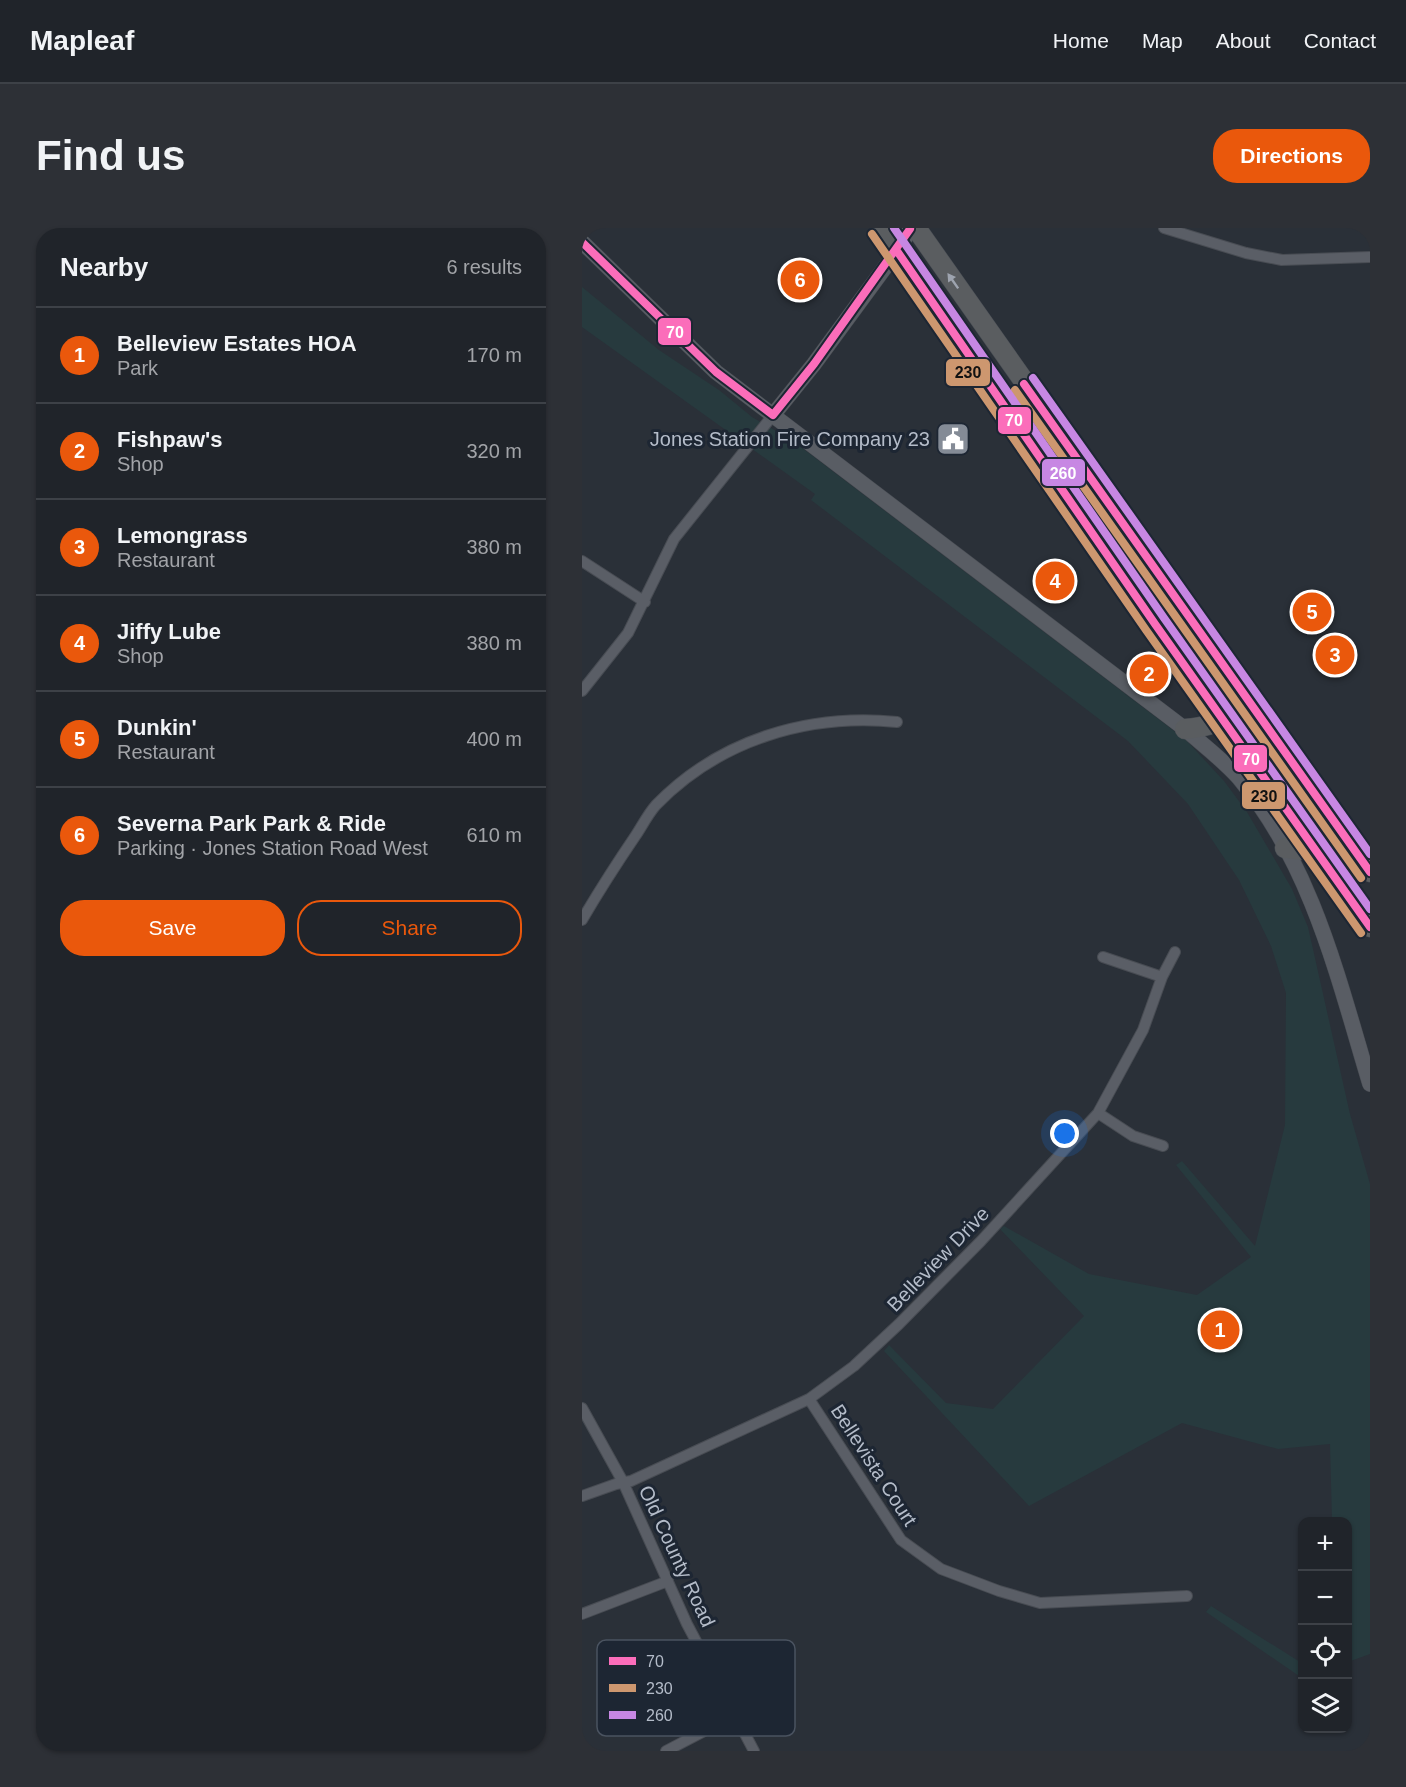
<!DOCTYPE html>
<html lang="en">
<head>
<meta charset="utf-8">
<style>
  body { margin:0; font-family:Helvetica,sans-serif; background:#2d3036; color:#f1f3f6 }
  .controls { position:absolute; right:18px; bottom:18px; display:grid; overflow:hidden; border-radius:12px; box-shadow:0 2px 4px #0004 }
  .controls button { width:54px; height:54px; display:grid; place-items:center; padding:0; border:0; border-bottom:2px solid #3d4147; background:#20242a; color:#f1f3f6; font:30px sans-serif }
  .you { position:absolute; left:483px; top:906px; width:21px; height:21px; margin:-15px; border:4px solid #fff; border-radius:50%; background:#1a73e8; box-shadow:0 0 0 9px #1a73e833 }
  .badge { display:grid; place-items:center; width:39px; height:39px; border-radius:50%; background:#ea580c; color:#fff; font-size:20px; font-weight:700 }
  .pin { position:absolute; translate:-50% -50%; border:3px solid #fff; box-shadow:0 2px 6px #0006 }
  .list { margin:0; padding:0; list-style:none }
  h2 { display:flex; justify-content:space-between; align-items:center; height:78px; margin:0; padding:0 24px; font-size:26px }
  h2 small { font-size:20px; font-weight:400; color:#a2a4a8 }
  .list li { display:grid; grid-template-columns:39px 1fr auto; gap:18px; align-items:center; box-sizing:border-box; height:96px; padding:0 24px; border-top:2px solid #3d4147 }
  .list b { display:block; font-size:22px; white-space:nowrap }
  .list p { margin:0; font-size:20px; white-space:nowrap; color:#a2a4a8 }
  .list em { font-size:20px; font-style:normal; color:#a2a4a8 }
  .actions { display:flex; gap:12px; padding:18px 24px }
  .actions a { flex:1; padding:14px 0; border:2px solid #ea580c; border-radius:24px; text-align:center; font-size:21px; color:#ea580c }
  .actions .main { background:#ea580c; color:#fff }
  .icon { flex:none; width:33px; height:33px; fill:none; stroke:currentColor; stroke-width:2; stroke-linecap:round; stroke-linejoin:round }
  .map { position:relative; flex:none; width:788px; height:1523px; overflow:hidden; border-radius:24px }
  header { display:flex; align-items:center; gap:36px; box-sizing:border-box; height:84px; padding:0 30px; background:#20242a; border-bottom:2px solid #3d4147 }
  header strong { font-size:28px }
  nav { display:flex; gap:33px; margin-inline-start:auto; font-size:21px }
  .intro { display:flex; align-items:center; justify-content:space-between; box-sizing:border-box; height:144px; padding:0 36px }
  h1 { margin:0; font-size:42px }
  .button { padding:15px 27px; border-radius:24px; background:#ea580c; color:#fff; font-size:21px; font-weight:700 }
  main { display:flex; gap:36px; padding:0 36px }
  aside { flex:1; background:#20242a; border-radius:24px; box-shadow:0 2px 4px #0004 }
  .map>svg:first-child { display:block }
</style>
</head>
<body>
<header>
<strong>Mapleaf</strong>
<nav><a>Home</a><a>Map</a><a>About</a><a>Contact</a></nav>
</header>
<div class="intro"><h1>Find us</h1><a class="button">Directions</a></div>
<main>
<aside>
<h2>Nearby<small>6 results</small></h2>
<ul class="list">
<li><span class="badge">1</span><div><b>Belleview Estates HOA</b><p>Park</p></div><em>170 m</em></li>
<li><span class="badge">2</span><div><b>Fishpaw's</b><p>Shop</p></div><em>320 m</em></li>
<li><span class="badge">3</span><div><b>Lemongrass</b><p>Restaurant</p></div><em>380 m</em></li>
<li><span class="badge">4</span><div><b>Jiffy Lube</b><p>Shop</p></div><em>380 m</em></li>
<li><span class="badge">5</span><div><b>Dunkin'</b><p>Restaurant</p></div><em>400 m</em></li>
<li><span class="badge">6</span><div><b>Severna Park Park &amp; Ride</b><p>Parking · Jones Station Road West</p></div><em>610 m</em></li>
</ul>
<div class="actions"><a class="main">Save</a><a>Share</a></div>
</aside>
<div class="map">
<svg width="788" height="1523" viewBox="0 0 788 1523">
  <rect width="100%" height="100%" fill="#2a3038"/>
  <!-- green -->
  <path fill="#273a3e" d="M0,59L77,122L137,162L170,189L211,213L604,512L642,553L665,584L710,661L726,699L768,886L788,956V1426L766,1434V1294L750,1293L748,1216L696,1221L600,1195L447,1278L302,1123L307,1117L364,1175L411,1181L502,1088L418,1001L422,998L507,1046L615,1067L669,1029L594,937L600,933L673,1018L703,897L704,765L689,718L657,652L606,576L546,513L229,272L233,266L0,99Z
    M629,1378L718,1434L720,1427V1450L624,1384Z"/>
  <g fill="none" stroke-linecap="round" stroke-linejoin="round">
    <defs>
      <path id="street" d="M582,0L664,25L700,32L788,29
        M0,333L63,374
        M0,463L46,405L92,311L191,187
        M0,692C17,663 35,635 54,607C60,598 66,586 74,577C137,512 226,485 315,494
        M521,729L580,749
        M516,885L551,908L581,918
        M227,1171L319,1312L359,1341L417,1363L458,1375L605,1368
        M0,1180L41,1254L105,1396L172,1523
        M0,1268L34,1256L49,1253L227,1171L272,1138L317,1096L399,1013L516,885L561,802L580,749L593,724
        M0,1386L86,1353
        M84,1523L153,1487"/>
      <path id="secondary" d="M0,14L134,144L603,501C621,517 641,532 657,550C730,637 756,750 788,856
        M191,187L232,136L315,23L329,0"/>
      <path id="highway" d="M299,0L573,396L788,699
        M334,0L788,644
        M563,363L591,396L636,460L642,463L658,460
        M603,501C643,499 654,473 684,515
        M703,620L733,623"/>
    </defs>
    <!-- street casing -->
    <use href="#street" stroke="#484c53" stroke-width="12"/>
    <!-- secondary casing -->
    <use href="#secondary" stroke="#484c53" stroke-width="16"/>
    <!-- highway casing -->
    <use href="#highway" stroke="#474c53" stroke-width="21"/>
    <!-- street -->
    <use href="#street" stroke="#5a5e66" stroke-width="10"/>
    <!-- secondary -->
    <use href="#secondary" stroke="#595d64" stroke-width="15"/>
    <!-- highway -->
    <use href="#highway" stroke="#5a5d60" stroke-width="20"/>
    <defs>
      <path id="bus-1" d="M0,14L134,144L191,187
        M315,23L573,396L788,699
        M442,156L788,644
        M191,187L232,136L328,1"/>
      <path id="bus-2" d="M290,6L564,402L779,705
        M433,162L779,650"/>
      <path id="bus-3" d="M312,0L582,390L788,681
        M451,150L788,626"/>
    </defs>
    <!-- bus-1 casing -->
    <use href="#bus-1" stroke="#1d2633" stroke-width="12"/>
    <!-- bus-2 casing -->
    <use href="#bus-2" stroke="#1d2633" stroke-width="12"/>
    <!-- bus-3 casing -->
    <use href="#bus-3" stroke="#1d2633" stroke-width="12"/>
    <!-- bus-1 -->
    <use href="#bus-1" stroke="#fb6dba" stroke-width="8"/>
    <!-- bus-2 -->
    <use href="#bus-2" stroke="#cd976f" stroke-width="8"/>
    <!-- bus-3 -->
    <use href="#bus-3" stroke="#c787e3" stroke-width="8"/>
  </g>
  <!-- one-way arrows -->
  <defs><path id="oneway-solid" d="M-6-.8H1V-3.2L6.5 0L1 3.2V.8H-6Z" transform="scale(1.5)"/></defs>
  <use fill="#9ea4af" href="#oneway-solid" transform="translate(371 53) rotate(-125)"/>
  <!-- icons -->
  <defs>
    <symbol id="civic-square" viewBox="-11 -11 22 22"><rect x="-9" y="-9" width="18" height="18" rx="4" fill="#848b96" stroke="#1d2633"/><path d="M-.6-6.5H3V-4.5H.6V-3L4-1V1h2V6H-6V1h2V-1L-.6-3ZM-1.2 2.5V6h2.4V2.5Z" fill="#fff"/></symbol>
  </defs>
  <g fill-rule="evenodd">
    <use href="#civic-square" x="352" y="192" width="38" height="38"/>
  </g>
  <g text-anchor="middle" stroke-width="6" stroke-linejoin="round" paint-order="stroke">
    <!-- poi labels -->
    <g font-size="20" fill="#b4bcc9" stroke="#1d2633" text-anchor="end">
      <text x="348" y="218">Jones Station Fire Company 23</text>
    </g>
    <!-- street labels -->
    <g font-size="20" fill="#b4bcc9" stroke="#1d2633">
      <text transform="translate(356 1031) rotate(-46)" y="7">Belleview Drive</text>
      <text transform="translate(292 1237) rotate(57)" y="7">Bellevista Court</text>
      <text transform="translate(95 1328) rotate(65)" y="7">Old County Road</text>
    </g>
  </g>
  <!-- legend -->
  <rect x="15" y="1412" width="198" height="96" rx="9" fill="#1d2633" stroke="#4a5360" stroke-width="1.5"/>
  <rect x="27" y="1429" width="27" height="8" fill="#fb6dba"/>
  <rect x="27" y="1456" width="27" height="8" fill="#cd976f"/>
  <rect x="27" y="1483" width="27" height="8" fill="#c787e3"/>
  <g font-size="16" fill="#b4bcc9">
    <text x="64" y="1439">70</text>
    <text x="64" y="1466">230</text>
    <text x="64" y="1493">260</text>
  </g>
  <g stroke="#1d2633" stroke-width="2">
    <rect x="75" y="89" width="35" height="29" rx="6" fill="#fb6dba"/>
    <rect x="363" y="130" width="46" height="29" rx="6" fill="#cd976f"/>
    <rect x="415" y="178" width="35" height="29" rx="6" fill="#fb6dba"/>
    <rect x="459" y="230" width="45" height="29" rx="6" fill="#c787e3"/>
    <rect x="651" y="516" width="35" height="29" rx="6" fill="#fb6dba"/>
    <rect x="659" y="553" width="45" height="29" rx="6" fill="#cd976f"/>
  </g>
  <g font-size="16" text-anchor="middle" font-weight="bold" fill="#fff">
    <text x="93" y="110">70</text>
    <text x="432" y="198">70</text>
    <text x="481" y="251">260</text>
    <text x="669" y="537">70</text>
  </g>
  <g font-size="16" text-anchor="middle" font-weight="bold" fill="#111">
    <text x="386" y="150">230</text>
    <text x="682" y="574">230</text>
  </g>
</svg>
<div class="controls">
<button>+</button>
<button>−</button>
<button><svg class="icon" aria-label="locate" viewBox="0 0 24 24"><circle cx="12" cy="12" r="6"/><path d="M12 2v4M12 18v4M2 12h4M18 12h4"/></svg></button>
<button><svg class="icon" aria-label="layers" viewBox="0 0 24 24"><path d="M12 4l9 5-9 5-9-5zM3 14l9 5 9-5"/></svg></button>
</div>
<div class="you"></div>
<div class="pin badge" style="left:638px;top:1102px">1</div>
<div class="pin badge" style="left:567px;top:446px">2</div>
<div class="pin badge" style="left:753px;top:427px">3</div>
<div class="pin badge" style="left:473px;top:353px">4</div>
<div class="pin badge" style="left:730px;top:384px">5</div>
<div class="pin badge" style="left:218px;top:52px">6</div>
</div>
</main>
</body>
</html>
